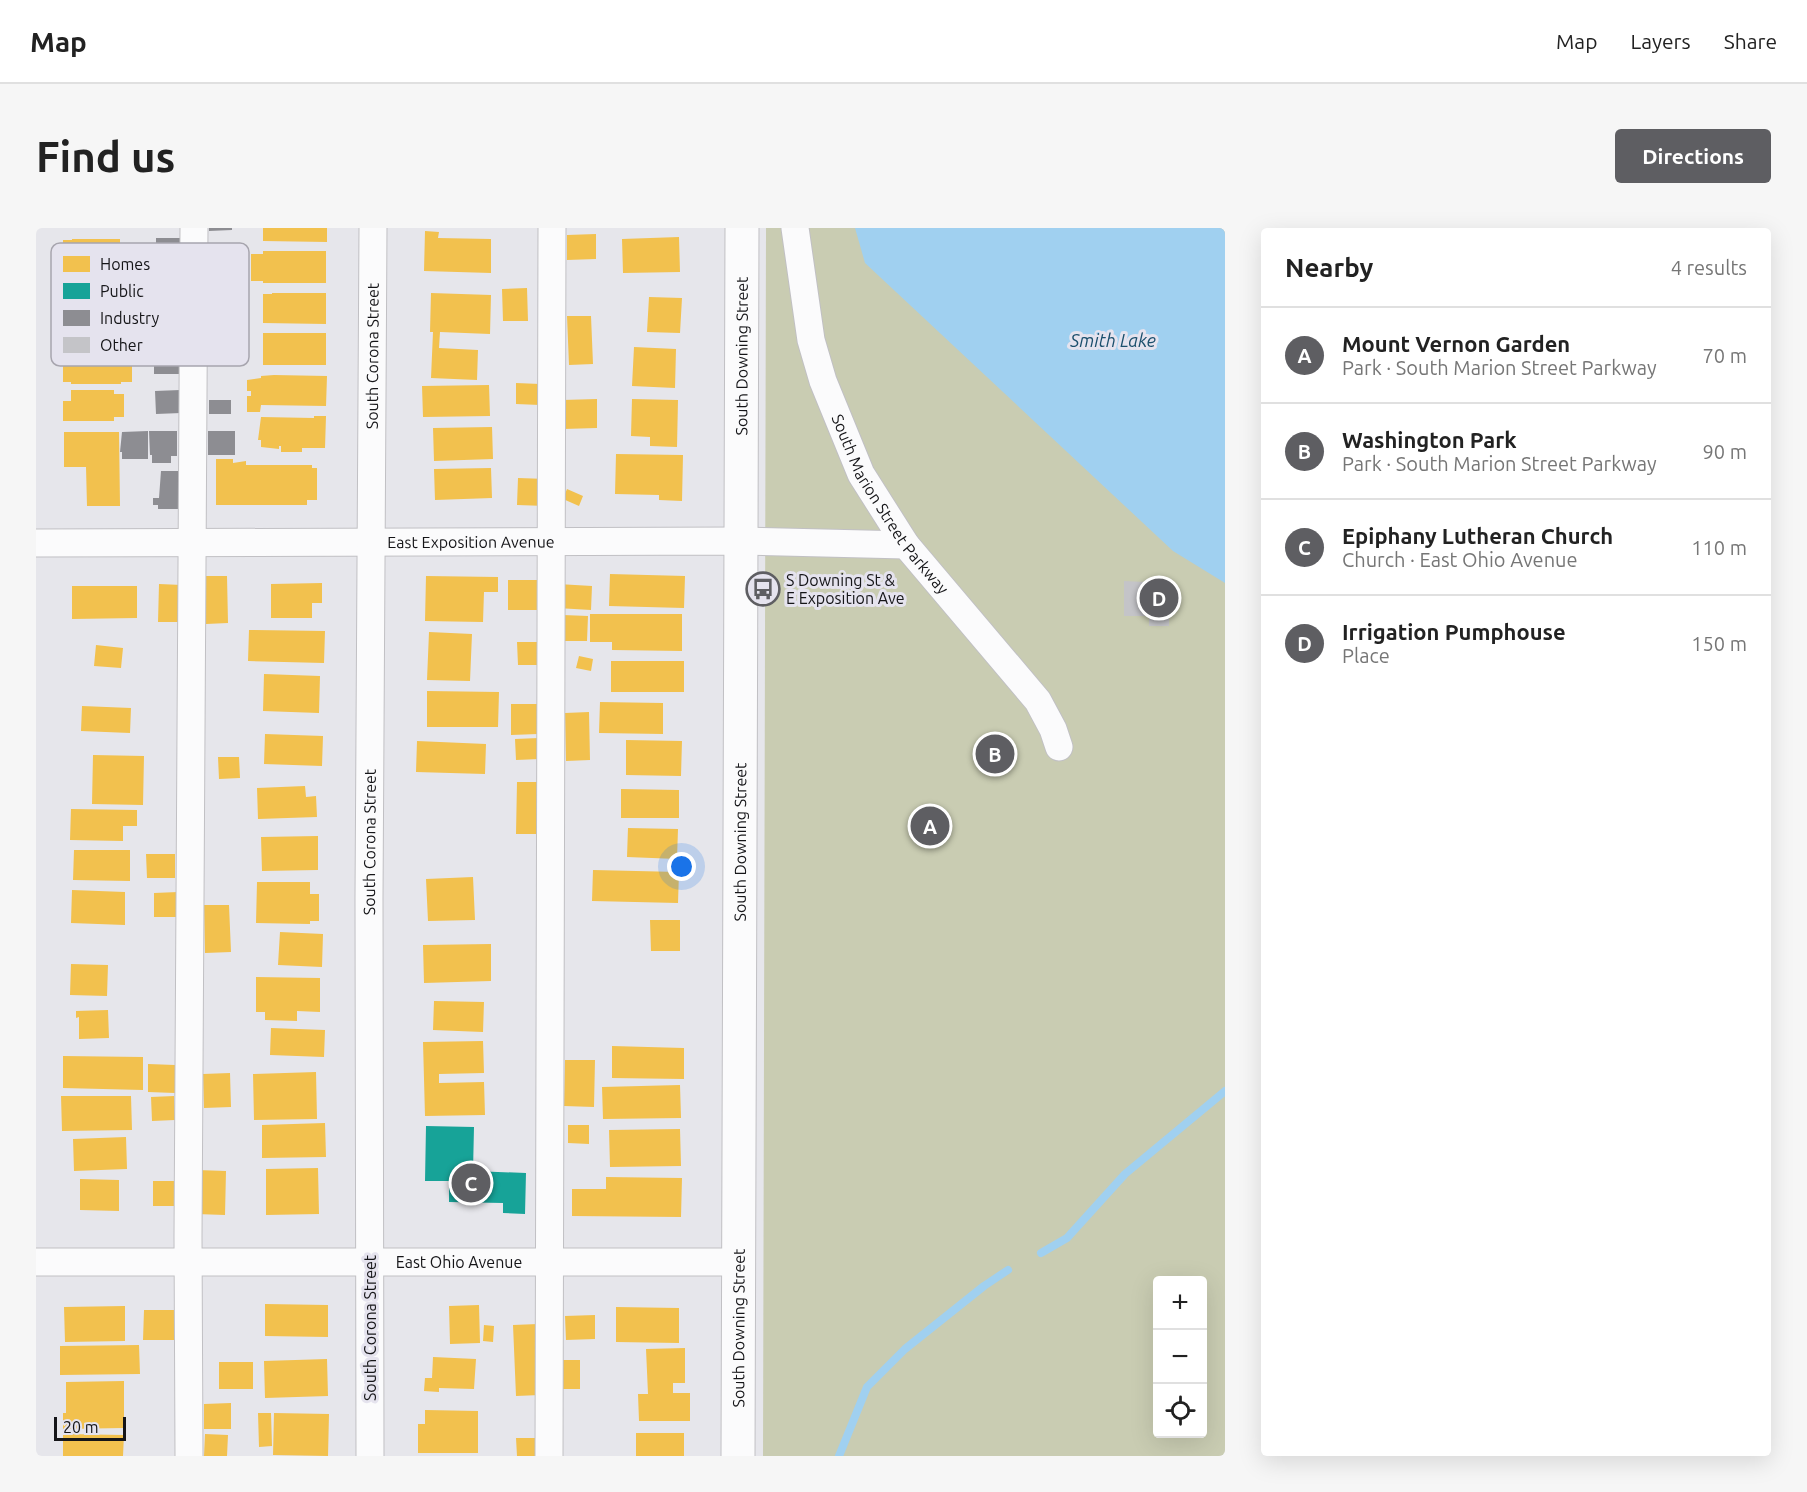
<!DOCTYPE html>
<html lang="en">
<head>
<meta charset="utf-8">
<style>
  body { margin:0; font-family:Ubuntu,sans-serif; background:#f6f6f6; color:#222 }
  .controls { position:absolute; right:18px; bottom:18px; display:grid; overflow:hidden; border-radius:6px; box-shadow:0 6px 24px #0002 }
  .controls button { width:54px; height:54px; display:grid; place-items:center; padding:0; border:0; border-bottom:2px solid #e0e0e0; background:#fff; color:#222; font:30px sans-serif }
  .scale { position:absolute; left:18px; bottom:15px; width:72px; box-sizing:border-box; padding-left:6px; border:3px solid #151518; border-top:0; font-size:16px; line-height:21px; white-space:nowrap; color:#151518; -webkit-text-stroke:4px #e5e3ee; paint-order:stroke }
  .you { position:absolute; left:646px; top:639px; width:21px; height:21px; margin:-15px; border:4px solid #fff; border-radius:50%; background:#1a73e8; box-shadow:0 0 0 9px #1a73e833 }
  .badge { display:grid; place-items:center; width:39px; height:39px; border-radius:50%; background:#5e5e62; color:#fff; font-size:20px; font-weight:700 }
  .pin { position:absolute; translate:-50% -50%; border:3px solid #fff; box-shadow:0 2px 6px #0006 }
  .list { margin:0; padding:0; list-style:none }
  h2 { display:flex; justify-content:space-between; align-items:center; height:78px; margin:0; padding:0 24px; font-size:26px }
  h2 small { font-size:20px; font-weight:400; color:#767676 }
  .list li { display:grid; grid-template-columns:39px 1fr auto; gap:18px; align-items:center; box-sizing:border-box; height:96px; padding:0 24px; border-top:2px solid #e0e0e0 }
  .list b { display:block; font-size:22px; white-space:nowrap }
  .list p { margin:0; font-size:20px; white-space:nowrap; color:#767676 }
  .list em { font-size:20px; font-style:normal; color:#767676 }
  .icon { flex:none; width:33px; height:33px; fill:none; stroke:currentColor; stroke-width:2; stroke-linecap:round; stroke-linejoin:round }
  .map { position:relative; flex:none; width:1189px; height:1228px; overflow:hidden; border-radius:6px }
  header { display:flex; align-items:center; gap:36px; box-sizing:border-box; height:84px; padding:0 30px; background:#fff; border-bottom:2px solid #e0e0e0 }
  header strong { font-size:28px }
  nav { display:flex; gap:33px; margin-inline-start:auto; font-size:21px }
  .intro { display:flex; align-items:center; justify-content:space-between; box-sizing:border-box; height:144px; padding:0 36px }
  h1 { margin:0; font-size:42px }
  .button { padding:15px 27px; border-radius:6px; background:#5e5e62; color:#fff; font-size:21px; font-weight:700 }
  main { display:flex; gap:36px; padding:0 36px }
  aside { flex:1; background:#fff; border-radius:6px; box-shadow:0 6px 24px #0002 }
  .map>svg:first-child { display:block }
</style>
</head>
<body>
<header>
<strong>Map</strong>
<nav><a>Map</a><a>Layers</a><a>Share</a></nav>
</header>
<div class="intro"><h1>Find us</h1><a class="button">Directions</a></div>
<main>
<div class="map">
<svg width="1189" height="1228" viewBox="0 0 1189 1228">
  <rect width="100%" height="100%" fill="#e6e6eb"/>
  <!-- green -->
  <path fill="#c9ccb2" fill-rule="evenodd" d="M730,0H1189V1228H727ZM1122,1052H1166V1206H1122Z"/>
  <!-- water -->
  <path fill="#a0d0f0" d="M819,0H1189V355L1137,323L829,35Z"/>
  <!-- homes -->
  <path fill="#f2c14e" d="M227,0H291V14L227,13Z
    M389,3L403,4L402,10L455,11V45L388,43Z
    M560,6V31L531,32V7Z
    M643,9L644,44L587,45L586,11Z
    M36,11H84V40H78V42H55V40L27,38V12H36Z
    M227,23H290V55H227V53H215V26H227Z
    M491,60L492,93H467L466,61Z
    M236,65H290V96L227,95V66H236Z
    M395,65L455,67L454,106L404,104L403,120L442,122L441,152L395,150L397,104H394Z
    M613,69L646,70L644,105L611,104Z
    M531,88H555L557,136L533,137Z
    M227,105H290V137H227Z
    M598,119L640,121L639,160L596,158Z
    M35,124H85V137H96V154H85V156H35V154H27V128H35Z
    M238,147L291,148L290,178L225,177L224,184H211V168H215V163H211V152L225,150V148Z
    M480,155L504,156V177L480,176Z
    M453,157L454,188L387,189L386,158Z
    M35,162H78V166H88V189H78V193H27V173H35Z
    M561,171V200L527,201L526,172Z
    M596,171L642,172L641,219L614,218V209L595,208Z
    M278,188H290L289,220H266V224H245V218H243V221L225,219V212H222L225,189L278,190Z
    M456,199L457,231L398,233L397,200Z
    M28,204H83L84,278H51L50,239H28Z
    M580,226L647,227L646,273L623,272V267L579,266Z
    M180,231H197V235L210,233V237H276V240H281V272H271V277H180Z
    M455,240L456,270L399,272L398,241Z
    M482,250L511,251L510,278L481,277Z
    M531,261L547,268L543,278L527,271Z
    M574,346L649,348L648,380L573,378Z
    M169,348H191L192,395L170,396Z
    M390,348L462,349V364H448L447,394L389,393Z
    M472,352H501V382H472Z
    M286,355V375H276V390H235V356Z
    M123,356L146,357V394H122Z
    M522,356L556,358L555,382L521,380Z
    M36,358H101V390L36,391Z
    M554,386H646V423L576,422V414H554Z
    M527,387L552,388L551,413H526Z
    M213,402L289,403L288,435L212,433Z
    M393,404L436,406L434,453L391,452Z
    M481,414H503L504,437H482Z
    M60,417L87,420L85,440L58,438Z
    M543,428L557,431L555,443L540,440Z
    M575,433H648V464H575Z
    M228,446L284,448L283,485L227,483Z
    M391,463L463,464L462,499H391Z
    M564,474L627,475V506L563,505Z
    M475,476H501L502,506L475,507Z
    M46,478L95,480L94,505L45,503Z
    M553,484L554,532L530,533L529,485Z
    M229,506L287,508L286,538L228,536Z
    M503,510L504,531L480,532L479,511Z
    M590,512L646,513L645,548L590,547Z
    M381,513L450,516L449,546L380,544Z
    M57,527L108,528L107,577L56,576Z
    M182,529H203L204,550L183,551Z
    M481,554H506L505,606H480Z
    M269,558L270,569L280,568L281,589L222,591L221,560Z
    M585,561L643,562V590H585Z
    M35,581L101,582V598H87V613L34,612Z
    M592,600L642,601L641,631L591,629Z
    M282,608V642L226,643L225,609Z
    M38,622H94V653L37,652Z
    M110,626H139V650H111Z
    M557,642L643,644L642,675L556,673Z
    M437,649L439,692L392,693L390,651Z
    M221,654H274V666H283V693H274V696L220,695Z
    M36,662L89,664V697L35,695Z
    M142,664L143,689H118V665Z
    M168,677H193L195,724L169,725Z
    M614,692H644V723H615Z
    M244,704L287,706L286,739L242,737Z
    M455,716V753L388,755L387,717Z
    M35,736L72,737L71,768L34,767Z
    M220,749L284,750V784L261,783V793L229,792V784H220Z
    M398,773L448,774L447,804L397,802Z
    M72,782L73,810L43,811V789L40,790V783Z
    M235,800L289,802L288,829L234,827Z
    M447,813L448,845L403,846V855L448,854L449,887L389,888L387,814Z
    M576,818L648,820V851L576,850Z
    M27,828L107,829V862L27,860Z
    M529,832H559L558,879L528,878Z
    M112,836L139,837V865L112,864Z
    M280,844L281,891L218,892L217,846Z
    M194,845L195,879L168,880L167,846Z
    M644,857L645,890L567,891L566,859Z
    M25,868H95L96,902L26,903Z
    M138,868L139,892L116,893L115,869Z
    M289,895L290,929L226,930V897Z
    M532,897H553V916L532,915Z
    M644,901L645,938L574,939L573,902Z
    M90,909L91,941L38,943L37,911Z
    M282,940L283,986L230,987V941Z
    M161,942L190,943L189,987L160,986Z
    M570,949L646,950L645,989L536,988V961H570Z
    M44,951L83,952V983L44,982Z
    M117,953H143L144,978H117Z
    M229,1076L292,1077V1109L229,1108Z
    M443,1077L444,1115L414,1116L413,1078Z
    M89,1078V1113L29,1114L28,1079Z
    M580,1079L643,1080V1115L580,1114Z
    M108,1082H139V1112H107Z
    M559,1087V1111L530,1112L529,1088Z
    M502,1096L504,1167L480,1168L477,1097Z
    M448,1097L458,1098L457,1114L447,1113Z
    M103,1117L104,1146L24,1147V1118Z
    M649,1120V1155H637V1165H654V1193H603L602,1166H612L610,1121Z
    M397,1129L440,1131L438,1161L403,1160V1164L388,1163L389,1150H396Z
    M291,1131L292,1168L229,1170L228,1133Z
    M523,1132H544V1161H523Z
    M183,1134H217V1161H183Z
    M88,1153V1200L27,1201V1185H30V1154Z
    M195,1175V1201H168V1176Z
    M389,1182L442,1183V1225H382V1196H389Z
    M222,1185H235L236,1218L223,1219Z
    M238,1185L293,1186L292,1228L237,1227Z
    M600,1205H648V1228H600Z
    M27,1206L88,1207L87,1228H27Z
    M169,1206L192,1207L191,1228H168Z
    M480,1210H502L503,1228H481Z"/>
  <!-- public -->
  <path fill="#17a398" d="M390,898L438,899L437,943L490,945L489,986L467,985V975L413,974V953H389Z"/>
  <!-- industry -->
  <path fill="#8d8d92" d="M173,0H196V2L173,3Z
    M120,10H145V41L120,42Z
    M118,124H144V146H118Z
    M144,162L145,185L120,186L119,163Z
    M173,172H195V186H173Z
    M112,203V231H86V224H84L86,204Z
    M113,203H141V228H135V235H116V227H114Z
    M172,203H199V227H172Z
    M125,243H144L151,281H122V277H117V270H123Z"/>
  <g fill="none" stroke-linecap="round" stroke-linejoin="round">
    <!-- stream -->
    <path stroke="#a0d0f0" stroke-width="8" d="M1005,1025L1031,1010L1089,946L1189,863
      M803,1228L831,1159L869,1121L948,1058L972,1042"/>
  </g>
  <!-- building -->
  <path fill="#c4c4c8" d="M1088,353L1109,354V388H1088Z
    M1110,354H1136V387H1133V398H1113V386H1110Z"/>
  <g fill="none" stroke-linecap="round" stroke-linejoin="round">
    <defs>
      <g id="minor">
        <path id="s1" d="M759,0L775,112L787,153L825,246L870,317L1002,473L1017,501L1023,519"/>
        <path id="s2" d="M0,315L704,313L870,317"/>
        <path id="s3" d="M0,1034H702"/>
        <path d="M153,1228L152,1008L158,0"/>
        <path id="s4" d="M334,1228L333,671L337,0"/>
        <path d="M513,1228L516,0"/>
      </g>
      <g id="major">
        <path id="s5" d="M702,1228L706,0"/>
      </g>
    </defs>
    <!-- minor casing -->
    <use href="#minor" stroke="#c1c0c4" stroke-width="29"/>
    <!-- major casing -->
    <use href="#major" stroke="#c1c0c4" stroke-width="35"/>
    <!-- minor -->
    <use href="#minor" stroke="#fbfbfc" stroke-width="27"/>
    <!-- major -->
    <use href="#major" stroke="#fbfbfc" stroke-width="33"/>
  </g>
  <!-- icons -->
  <defs>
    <symbol id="bus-ring" viewBox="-11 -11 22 22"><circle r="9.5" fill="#e5e3ee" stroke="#5e5e62" stroke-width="1.5"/><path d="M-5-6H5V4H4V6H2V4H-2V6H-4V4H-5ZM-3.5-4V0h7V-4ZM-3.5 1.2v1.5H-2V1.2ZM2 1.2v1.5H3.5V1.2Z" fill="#5e5e62"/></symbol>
  </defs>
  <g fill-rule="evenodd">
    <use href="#bus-ring" x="708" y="342" width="38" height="38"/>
  </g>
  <g text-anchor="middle" stroke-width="6" stroke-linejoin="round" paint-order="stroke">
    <!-- street labels -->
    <g font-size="16" fill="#151518" stroke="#e5e3ee">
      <text dy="6" stroke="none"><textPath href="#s4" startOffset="1100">South Corona Street</textPath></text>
      <text dy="6" stroke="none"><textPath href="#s5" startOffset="1100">South Downing Street</textPath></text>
      <text dy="6" stroke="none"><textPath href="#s1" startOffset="297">South Marion Street Parkway</textPath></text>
      <text dy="6" stroke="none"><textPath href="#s2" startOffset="435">East Exposition Avenue</textPath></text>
      <text dy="6" stroke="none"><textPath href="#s4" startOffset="614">South Corona Street</textPath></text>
      <text dy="6" stroke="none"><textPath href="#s5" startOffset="614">South Downing Street</textPath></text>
      <text dy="6" stroke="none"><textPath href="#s3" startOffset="423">East Ohio Avenue</textPath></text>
      <text transform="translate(334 1100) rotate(-90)" y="6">South Corona Street</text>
      <text dy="6" stroke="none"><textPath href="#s5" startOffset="128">South Downing Street</textPath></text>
    </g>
    <!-- poi labels -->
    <g font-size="16" fill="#151518" stroke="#e5e3ee" text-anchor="start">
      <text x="750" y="358">S Downing St &amp;<tspan x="750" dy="18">E Exposition Ave</tspan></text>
    </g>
    <!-- water labels -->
    <g font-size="18" font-style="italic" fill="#1b4f6d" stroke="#e5e3ee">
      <text x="1077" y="119">Smith Lake</text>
    </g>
  </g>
  <!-- legend -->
  <rect x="15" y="15" width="198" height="123" rx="9" fill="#e5e3ee" stroke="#a7a5ae" stroke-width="1.5"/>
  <rect x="27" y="28" width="27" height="16" fill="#f2c14e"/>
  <rect x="27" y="55" width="27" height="16" fill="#17a398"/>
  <rect x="27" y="82" width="27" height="16" fill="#8d8d92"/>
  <rect x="27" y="109" width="27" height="16" fill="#c4c4c8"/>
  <g font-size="16" fill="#151518">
    <text x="64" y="42">Homes</text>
    <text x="64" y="69">Public</text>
    <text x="64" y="96">Industry</text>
    <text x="64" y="123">Other</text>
  </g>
</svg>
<div class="controls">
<button>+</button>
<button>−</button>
<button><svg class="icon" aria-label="locate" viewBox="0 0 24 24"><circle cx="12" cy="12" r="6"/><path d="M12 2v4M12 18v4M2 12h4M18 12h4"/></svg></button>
</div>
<div class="scale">20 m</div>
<div class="you"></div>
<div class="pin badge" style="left:894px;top:598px">A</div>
<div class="pin badge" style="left:959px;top:526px">B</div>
<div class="pin badge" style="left:435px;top:955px">C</div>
<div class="pin badge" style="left:1123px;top:370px">D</div>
</div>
<aside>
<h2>Nearby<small>4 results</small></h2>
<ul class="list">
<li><span class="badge">A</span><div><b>Mount Vernon Garden</b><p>Park · South Marion Street Parkway</p></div><em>70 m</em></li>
<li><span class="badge">B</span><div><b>Washington Park</b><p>Park · South Marion Street Parkway</p></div><em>90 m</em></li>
<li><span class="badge">C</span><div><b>Epiphany Lutheran Church</b><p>Church · East Ohio Avenue</p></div><em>110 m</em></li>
<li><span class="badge">D</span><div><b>Irrigation Pumphouse</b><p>Place</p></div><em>150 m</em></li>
</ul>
</aside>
</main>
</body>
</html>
